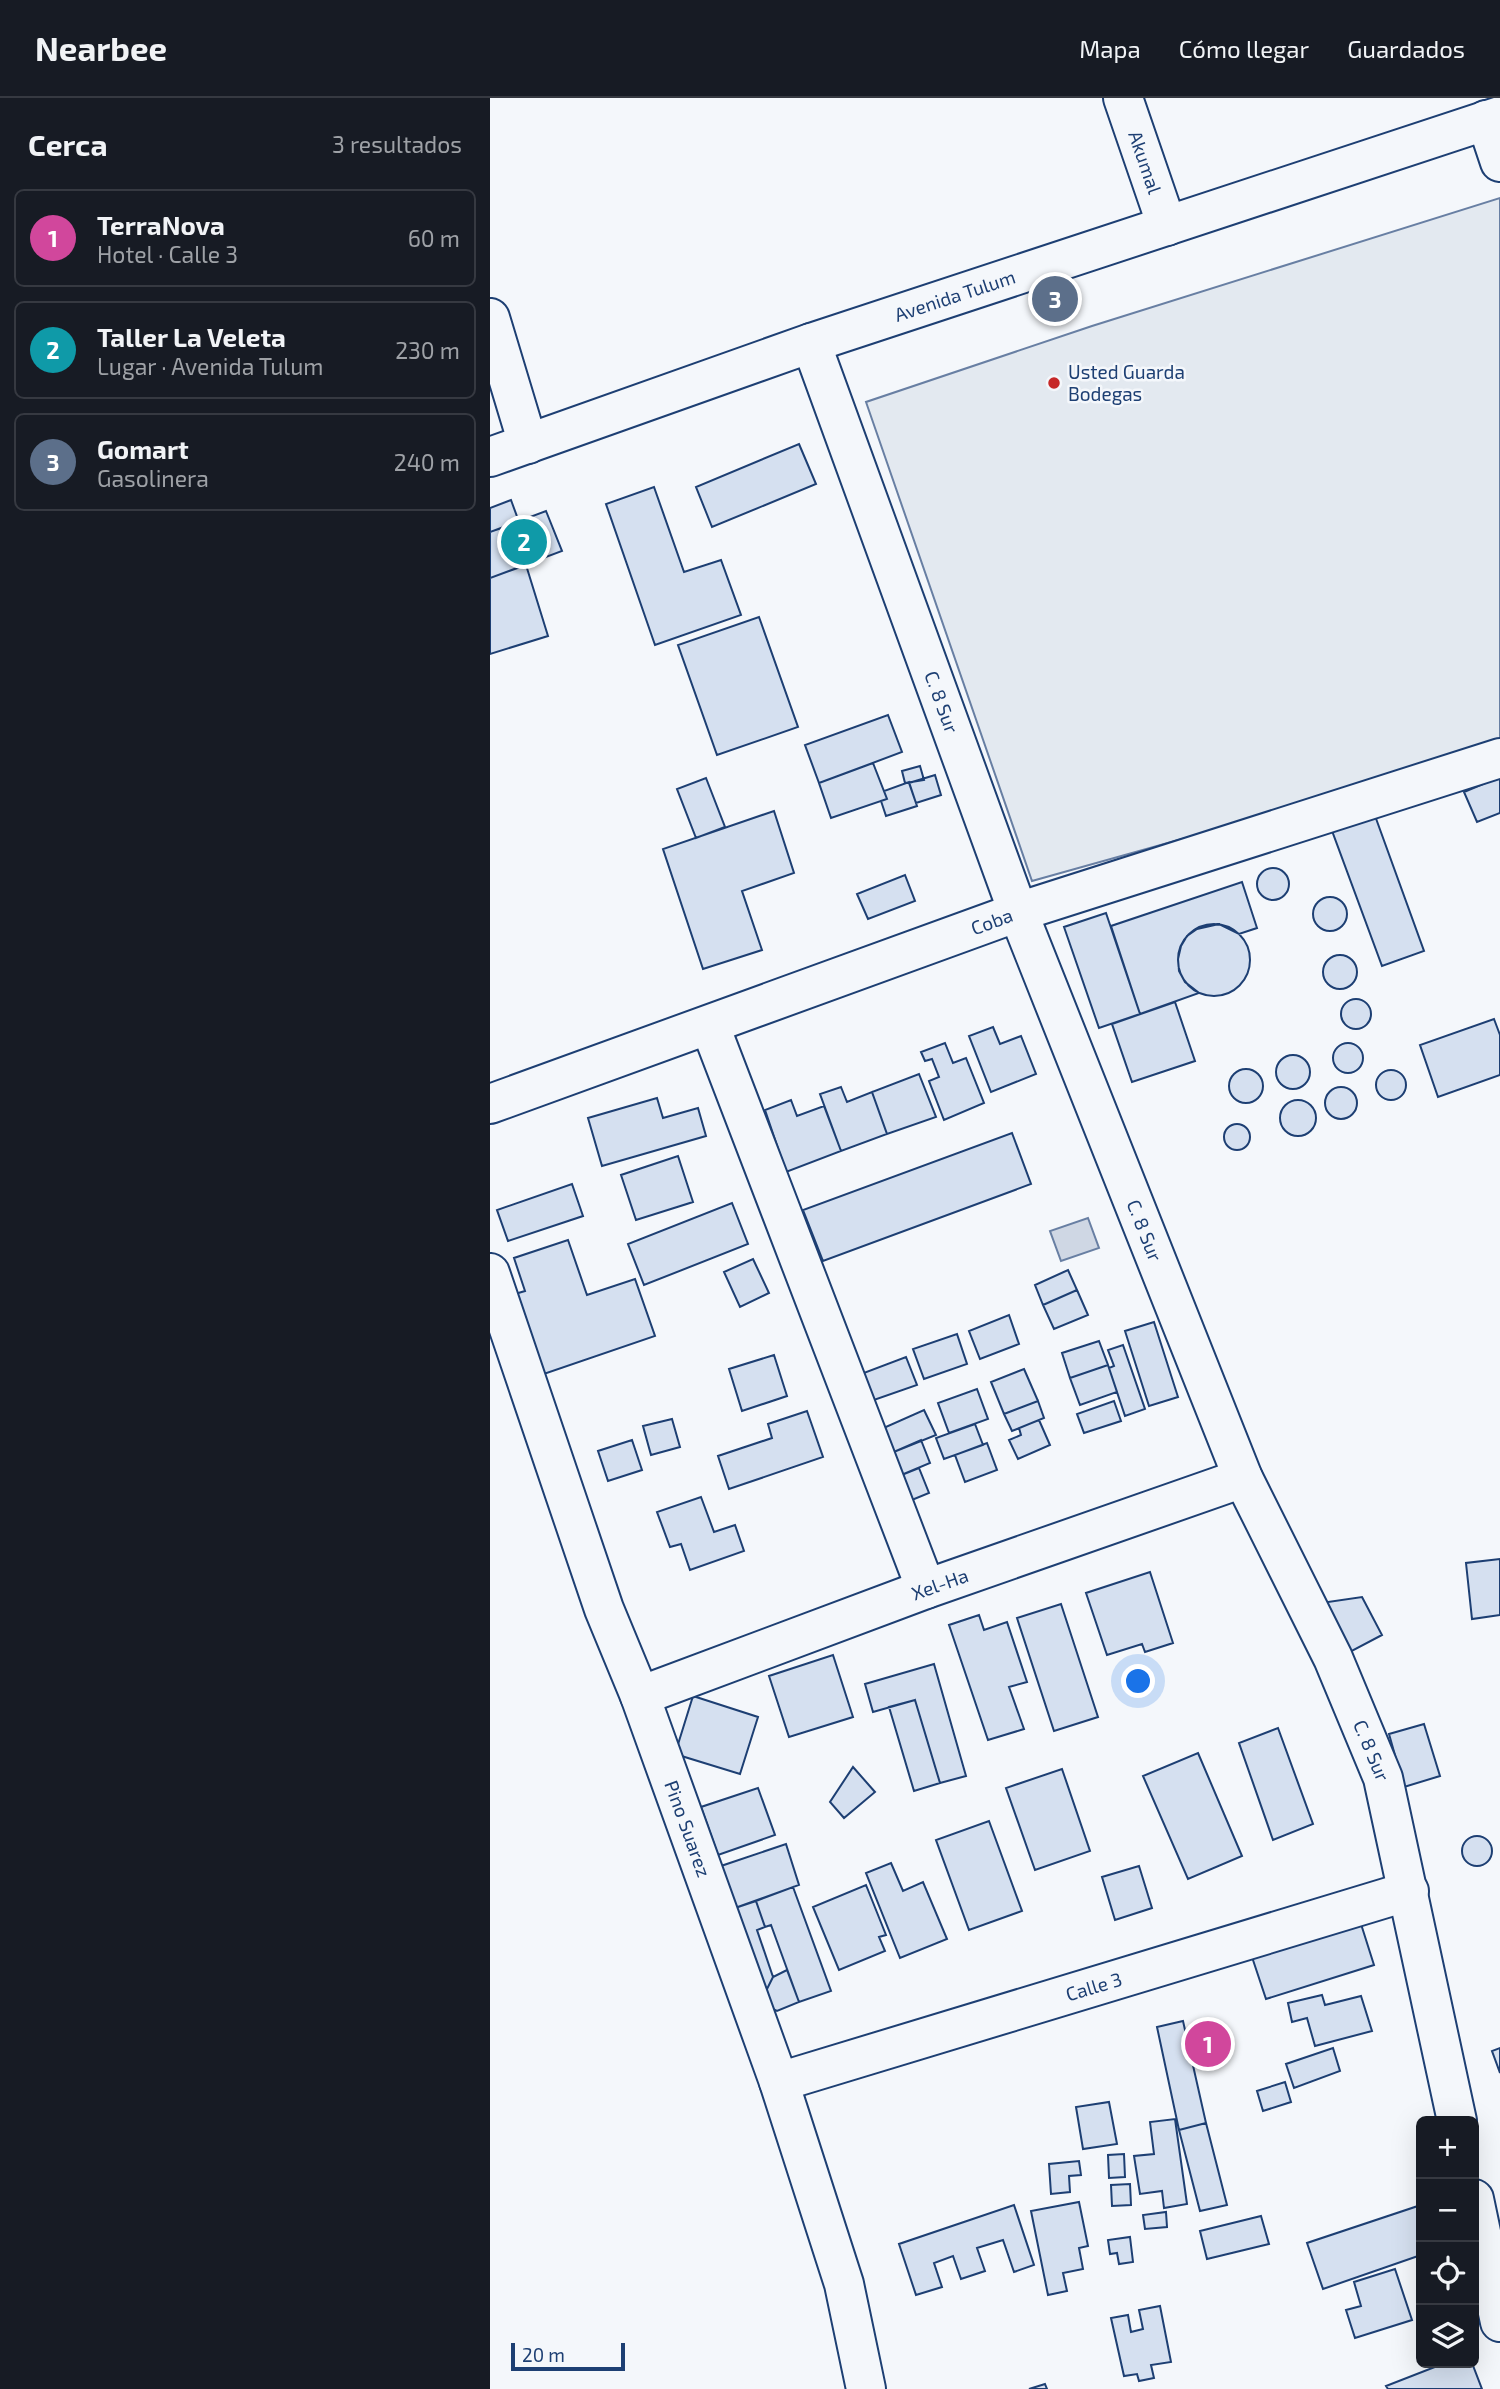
<!DOCTYPE html>
<html lang="es">
<head>
<meta charset="utf-8">
<style>
  body { margin:0; font-family:"Exo 2",sans-serif; background:#20242c; color:#f1f3f6 }
  .controls { position:absolute; right:21px; bottom:21px; display:grid; overflow:hidden; border-radius:10px; box-shadow:0 7px 28px #0002 }
  .controls button { width:63px; height:63px; display:grid; place-items:center; padding:0; border:0; border-bottom:2px solid #363941; background:#171b24; color:#f1f3f6; font:35px sans-serif }
  .scale { position:absolute; left:21px; bottom:18px; width:114px; box-sizing:border-box; padding-left:7px; border:4px solid #1d3f73; border-top:0; font-size:19px; line-height:24px; white-space:nowrap; color:#1d3f73; -webkit-text-stroke:5px #f4f7fb; paint-order:stroke }
  .you { position:absolute; left:649px; top:1584px; width:24px; height:24px; margin:-18px; border:5px solid #fff; border-radius:50%; background:#1a73e8; box-shadow:0 0 0 10px #1a73e833 }
  .badge { display:grid; place-items:center; width:46px; height:46px; border-radius:50%; background:#c62828; color:#fff; font-size:23px; font-weight:700 }
  .pin { position:absolute; translate:-50% -50%; border:4px solid #fff; box-shadow:0 2px 7px #0006 }
  .list { margin:0; padding:0; list-style:none }
  h2 { display:flex; justify-content:space-between; align-items:center; height:91px; margin:0; padding:0 28px; font-size:30px }
  h2 small { font-size:23px; font-weight:400; color:#9ea1a6 }
  .list li { display:grid; grid-template-columns:46px 1fr auto; gap:21px; align-items:center; box-sizing:border-box; height:98px; margin:0 14px 14px; padding:0 14px; border:2px solid #363941; border-radius:10px }
  .list b { display:block; font-size:26px; white-space:nowrap }
  .list p { margin:0; font-size:23px; white-space:nowrap; color:#9ea1a6 }
  .list em { font-size:23px; font-style:normal; color:#9ea1a6 }
  .icon { flex:none; width:38px; height:38px; fill:none; stroke:currentColor; stroke-width:2; stroke-linecap:round; stroke-linejoin:round }
  .map { position:relative; flex:none; width:1010px; height:2291px; overflow:hidden }
  header { display:flex; align-items:center; gap:42px; box-sizing:border-box; height:98px; padding:0 35px; background:#171b24; border-bottom:2px solid #363941 }
  header strong { font-size:33px }
  nav { display:flex; gap:38px; margin-inline-start:auto; font-size:24px }
  main { display:flex }
  aside { flex:1; background:#171b24 }
  .map>svg:first-child { display:block }
</style>
</head>
<body>
<header>
<strong>Nearbee</strong>
<nav><a>Mapa</a><a>Cómo llegar</a><a>Guardados</a></nav>
</header>
<main>
<aside>
<h2>Cerca<small>3 resultados</small></h2>
<ul class="list">
<li><span class="badge" style="background:#d1479c">1</span><div><b>TerraNova</b><p>Hotel · Calle 3</p></div><em>60 m</em></li>
<li><span class="badge" style="background:#0f9aa8">2</span><div><b>Taller La Veleta</b><p>Lugar · Avenida Tulum</p></div><em>230 m</em></li>
<li><span class="badge" style="background:#5c6f8a">3</span><div><b>Gomart</b><p>Gasolinera</p></div><em>240 m</em></li>
</ul>
</aside>
<div class="map">
<svg width="1010" height="2291" viewBox="0 0 1010 2291">
  <rect width="100%" height="100%" fill="#f4f7fb"/>
  <!-- green -->
  <path fill="#e3e9f0" stroke="#687fa3" stroke-width="2" d="M1010,100V652L542,783L376,304L602,228Z"/>
  <!-- water -->
  <path fill="#cfd7e4" stroke="#687fa3" stroke-width="2" d="M598,1120L609,1150L571,1163L560,1133Z"/>
  <!-- building -->
  <path fill="#d5e0f0" stroke="#1d3f73" stroke-width="2" d="M309,346L326,386L222,429L206,389Z
    M164,389L194,474L231,462L251,517L165,547L116,406Z
    M21,402L29,424L0,434V410Z
    M56,413L72,453L0,480V434Z
    M36,467L58,538L0,556V480Z
    M269,519L308,629L227,657L188,547Z
    M398,617L412,654L329,685L315,647Z
    M383,665L397,701L341,720L329,685Z
    M430,668L434,682L415,685L412,673Z
    M445,677L451,697L426,705L419,685Z
    M1010,679V715L987,724L974,694Z
    M216,680L235,729L206,740L187,691Z
    M419,684L427,708L396,718L391,703L397,701L394,693Z
    M284,713L304,775L252,793L272,852L213,871L173,751Z
    M884,715L934,853L892,868L841,730Z
    M767 786a16 16 0 1 1 32 0a16 16 0 1 1-32 0Z
    M415,777L425,803L378,821L367,796Z
    M752,784L767,830L749,836L729,826L707,831L697,838L691,848L688,861L689,873L695,884L709,895L650,916L621,828Z
    M823 816a17 17 0 1 1 34 0a17 17 0 1 1-34 0Z
    M616,815L650,916L609,930L574,829Z
    M688 862a36 36 0 1 1 72 0a36 36 0 1 1-72 0Z
    M833 874a17 17 0 1 1 34 0a17 17 0 1 1-34 0Z
    M851 916a15 15 0 1 1 30 0a15 15 0 1 1-30 0Z
    M685,904L705,963L642,984L622,926Z
    M1004,921L1010,937V977L948,999L930,947Z
    M503,929L510,946L531,938L546,976L501,994L479,938Z
    M455,945L463,965L476,960L494,1005L454,1022L439,983L449,979L442,961L435,963L431,954Z
    M843 960a15 15 0 1 1 30 0a15 15 0 1 1-30 0Z
    M786 974a17 17 0 1 1 34 0a17 17 0 1 1-34 0Z
    M739 988a17 17 0 1 1 34 0a17 17 0 1 1-34 0Z
    M886 987a15 15 0 1 1 30 0a15 15 0 1 1-30 0Z
    M429,976L446,1019L397,1036L382,994Z
    M835 1005a16 16 0 1 1 32 0a16 16 0 1 1-32 0Z
    M351,989L357,1004L382,994L397,1036L351,1053L330,996Z
    M167,1000L173,1020L208,1010L216,1038L112,1068L98,1020Z
    M301,1002L307,1018L334,1008L351,1053L296,1074L275,1012Z
    M790 1020a18 18 0 1 1 36 0a18 18 0 1 1-36 0Z
    M734 1039a13 13 0 1 1 26 0a13 13 0 1 1-26 0Z
    M522,1035L541,1086L333,1163L313,1112Z
    M188,1058L203,1104L146,1122L131,1077Z
    M82,1086L93,1118L18,1143L7,1112Z
    M242,1105L258,1146L154,1187L138,1146Z
    M78,1142L97,1197L145,1181L165,1238L45,1279L18,1198L35,1193L24,1160Z
    M263,1161L279,1195L250,1209L234,1174Z
    M578,1172L587,1192L553,1207L545,1187Z
    M587,1192L598,1217L564,1231L553,1207Z
    M519,1217L529,1246L490,1261L479,1233Z
    M664,1224L688,1299L659,1308L635,1233Z
    M467,1236L477,1266L434,1281L423,1251Z
    M609,1243L618,1267L580,1280L572,1255Z
    M633,1247L655,1311L635,1318L619,1270L624,1268L618,1252Z
    M284,1257L297,1298L252,1313L239,1271Z
    M416,1259L427,1287L381,1303L371,1276Z
    M618,1267L627,1294L590,1307L580,1280Z
    M534,1271L548,1303L514,1316L501,1284Z
    M487,1291L498,1321L459,1335L448,1305Z
    M548,1303L554,1320L522,1333L514,1316Z
    M624,1303L631,1323L594,1335L587,1316Z
    M434,1312L446,1337L399,1356L389,1332Z
    M317,1313L333,1359L239,1391L228,1358L282,1340L278,1326Z
    M182,1321L190,1349L161,1357L153,1328Z
    M549,1322L560,1347L528,1361L519,1342L531,1337L529,1330Z
    M485,1326L493,1347L454,1361L446,1340Z
    M142,1342L152,1372L118,1383L108,1353Z
    M431,1342L440,1365L409,1378L399,1356Z
    M497,1345L507,1372L475,1384L465,1357Z
    M429,1370L439,1395L412,1406L409,1378Z
    M211,1399L224,1434L245,1427L254,1453L200,1472L191,1446L180,1449L167,1414Z
    M1010,1461V1517L982,1521L976,1465Z
    M660,1474L683,1545L655,1554L652,1546L617,1557L596,1495Z
    M872,1499L892,1537L858,1555L831,1505Z
    M571,1506L608,1619L564,1633L527,1520Z
    M489,1517L494,1532L517,1524L537,1584L519,1589L534,1631L498,1642L459,1527Z
    M343,1557L363,1619L299,1639L279,1578Z
    M444,1566L476,1678L450,1685L425,1602L383,1614L375,1586Z
    M203,1598L268,1619L250,1676L185,1656Z
    M425,1602L450,1685L424,1693L399,1609Z
    M934,1626L950,1678L914,1689L899,1636Z
    M788,1630L823,1726L783,1742L749,1645Z
    M708,1655L752,1758L698,1781L653,1678Z
    M363,1669L385,1694L354,1720L340,1704Z
    M572,1671L600,1753L545,1772L516,1690Z
    M268,1690L285,1737L228,1757L211,1709Z
    M499,1723L532,1813L479,1832L446,1742Z
    M972 1753a15 15 0 1 1 30 0a15 15 0 1 1-30 0Z
    M296,1746L309,1787L245,1810L231,1768Z
    M401,1765L413,1793L433,1784L457,1841L410,1860L376,1775Z
    M649,1768L662,1810L625,1822L612,1779Z
    M376,1787L396,1837L389,1839L395,1853L349,1872L323,1809Z
    M303,1789L341,1893L309,1904L281,1827L275,1829L266,1803Z
    M266,1803L275,1829L267,1832L283,1879L270,1905L239,1812Z
    M871,1826L884,1867L776,1901L762,1859Z
    M297,1872L309,1904L287,1913L270,1905L283,1879Z
    M832,1897L835,1907L871,1898L882,1933L825,1948L817,1920L802,1924L798,1905Z
    M693,1923L716,2025L689,2032L667,1929Z
    M843,1950L850,1973L804,1990L796,1966Z
    M1010,1950V1975L1002,1953Z
    M795,1984L801,2004L773,2013L767,1993Z
    M619,2004L627,2046L593,2051L586,2009Z
    M685,2021L697,2106L674,2110L672,2093L650,2096L644,2058L664,2056L660,2024Z
    M716,2025L737,2107L710,2113L689,2032Z
    M634,2056L635,2079L619,2080L618,2057Z
    M589,2063L591,2077L579,2078L580,2094L561,2096L559,2066Z
    M640,2086L641,2107L622,2108L621,2087Z
    M589,2104L598,2148L589,2150L593,2171L573,2175L577,2193L558,2197L541,2113Z
    M524,2107L544,2167L524,2174L513,2142L487,2150L495,2173L471,2181L463,2158L444,2165L452,2189L426,2197L409,2146Z
    M931,2107V2157L833,2191L817,2145Z
    M676,2114L677,2129L655,2131L653,2117Z
    M771,2118L779,2146L717,2161L710,2133Z
    M640,2139L643,2164L629,2166L627,2155L620,2156L618,2142Z
    M905,2171L922,2222L865,2240L856,2212L871,2208L864,2184Z
    M670,2208L681,2264L661,2267L664,2280L649,2283L647,2276L634,2278L621,2220L638,2217L641,2234L653,2231L649,2212Z
    M955,2265H982L992,2291H898L896,2288Z
    M555,2286L557,2291H539Z"/>
  <g fill="none" stroke-linecap="round" stroke-linejoin="round">
    <defs>
      <g id="minor">
        <path id="s1" d="M633,0L677,128"/>
        <path d="M996,22L1010,64"/>
        <path d="M0,220L38,346"/>
        <path id="s2" d="M321,245L528,814L753,1380L843,1560L893,1680L967,2023"/>
        <path d="M220,928L436,1491"/>
        <path id="s3" d="M0,1006L528,814L1010,660"/>
        <path id="s4" d="M0,1175L114,1511L150,1598L289,1984L354,2186L376,2291"/>
        <path id="s5" d="M150,1598L436,1491L753,1380"/>
        <path id="s6" d="M289,1984L919,1793"/>
        <path d="M984,2101L1010,2224"/>
      </g>
      <g id="highway">
        <path id="s7" d="M0,359L321,245L1010,18"/>
      </g>
    </defs>
    <!-- minor casing -->
    <use href="#minor" stroke="#1d3f73" stroke-width="42"/>
    <!-- highway casing -->
    <use href="#highway" stroke="#1d3f73" stroke-width="42"/>
    <!-- minor -->
    <use href="#minor" stroke="#f4f7fb" stroke-width="38"/>
    <!-- highway -->
    <use href="#highway" stroke="#f4f7fb" stroke-width="38"/>
  </g>
  <!-- markers -->
  <circle fill="#c62828" stroke="#f4f7fb" stroke-width="2.5" cx="564" cy="285" r="7"/>
  <g text-anchor="middle" stroke-width="5" stroke-linejoin="round" paint-order="stroke">
    <!-- street labels -->
    <g font-size="19" fill="#1d3f73" stroke="#f4f7fb">
      <text dy="7" stroke="none"><textPath href="#s1" startOffset="68">Akumal</textPath></text>
      <text dy="7" stroke="none"><textPath href="#s7" startOffset="492">Avenida Tulum</textPath></text>
      <text dy="7" stroke="none"><textPath href="#s2" startOffset="382">C. 8 Sur</textPath></text>
      <text dy="7" stroke="none"><textPath href="#s3" startOffset="534">Coba</textPath></text>
      <text dy="7" stroke="none"><textPath href="#s2" startOffset="948">C. 8 Sur</textPath></text>
      <text dy="7" stroke="none"><textPath href="#s5" startOffset="320">Xel-Ha</textPath></text>
      <text dy="7" stroke="none"><textPath href="#s2" startOffset="1516">C. 8 Sur</textPath></text>
      <text dy="7" stroke="none"><textPath href="#s4" startOffset="590">Pino Suarez</textPath></text>
      <text dy="7" stroke="none"><textPath href="#s6" startOffset="329">Calle 3</textPath></text>
    </g>
    <!-- poi labels -->
    <g font-size="19" fill="#1d3f73" stroke="#f4f7fb" text-anchor="start">
      <text x="578" y="281">Usted Guarda<tspan x="578" dy="22">Bodegas</tspan></text>
    </g>
  </g>
</svg>
<div class="controls">
<button>+</button>
<button>−</button>
<button><svg class="icon" aria-label="locate" viewBox="0 0 24 24"><circle cx="12" cy="12" r="6"/><path d="M12 2v4M12 18v4M2 12h4M18 12h4"/></svg></button>
<button><svg class="icon" aria-label="layers" viewBox="0 0 24 24"><path d="M12 4l9 5-9 5-9-5zM3 14l9 5 9-5"/></svg></button>
</div>
<div class="scale">20 m</div>
<div class="you"></div>
<div class="pin badge" style="left:718px;top:1946px;background:#d1479c">1</div>
<div class="pin badge" style="left:34px;top:444px;background:#0f9aa8">2</div>
<div class="pin badge" style="left:565px;top:201px;background:#5c6f8a">3</div>
</div>
</main>
</body>
</html>
